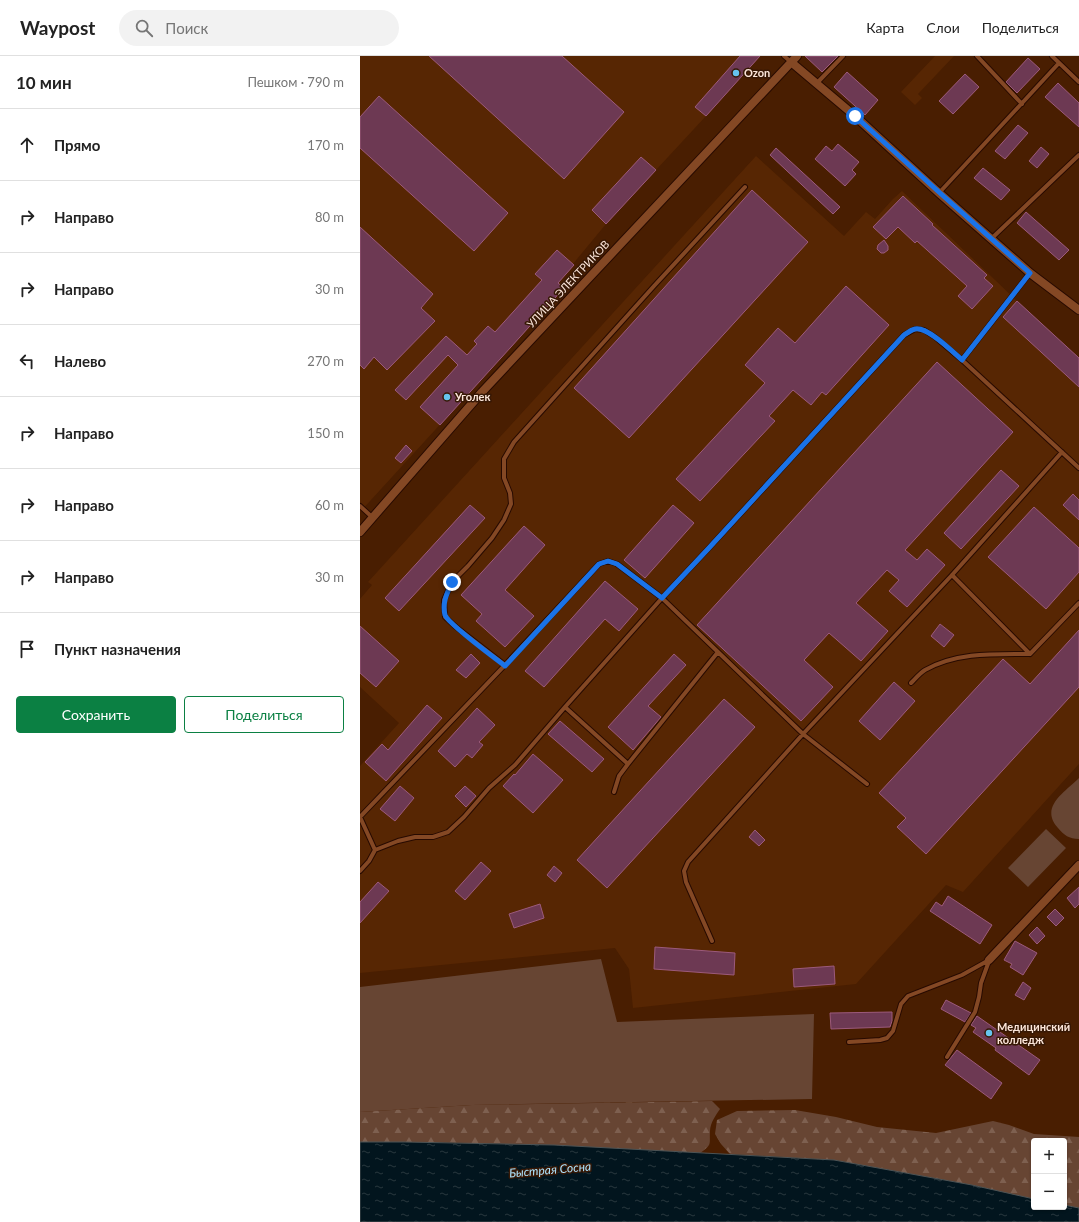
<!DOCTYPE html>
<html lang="ru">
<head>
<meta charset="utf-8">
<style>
  body { margin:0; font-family:Lato,sans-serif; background:#f2f2f2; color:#222 }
  .controls { position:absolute; right:12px; bottom:12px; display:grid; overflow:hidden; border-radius:4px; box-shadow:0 1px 3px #0004 }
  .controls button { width:36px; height:36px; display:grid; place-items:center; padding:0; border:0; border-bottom:1px solid #e0e0e0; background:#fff; color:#222; font:20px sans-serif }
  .stop { position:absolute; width:12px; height:12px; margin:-9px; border:3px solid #1a73e8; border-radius:50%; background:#fff }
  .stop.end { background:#1a73e8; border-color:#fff; box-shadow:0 1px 4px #0008 }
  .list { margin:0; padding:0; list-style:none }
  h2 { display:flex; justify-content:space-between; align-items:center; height:52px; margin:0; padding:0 16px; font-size:17px }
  h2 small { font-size:13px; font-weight:400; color:#767676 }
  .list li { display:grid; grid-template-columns:26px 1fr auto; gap:12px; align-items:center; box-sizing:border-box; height:72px; padding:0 16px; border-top:1px solid #e0e0e0 }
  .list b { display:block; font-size:15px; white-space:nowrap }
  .list em { font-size:13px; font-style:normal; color:#767676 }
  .actions { display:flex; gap:8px; padding:12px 16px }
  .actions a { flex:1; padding:9px 0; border:1px solid #0b8043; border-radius:4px; text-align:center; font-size:14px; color:#0b8043 }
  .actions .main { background:#0b8043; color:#fff }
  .icon { flex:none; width:22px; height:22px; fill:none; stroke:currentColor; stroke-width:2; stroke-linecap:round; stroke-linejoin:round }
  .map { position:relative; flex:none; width:719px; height:1166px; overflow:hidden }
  header { display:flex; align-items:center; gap:24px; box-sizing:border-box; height:56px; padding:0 20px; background:#fff; border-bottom:1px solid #e0e0e0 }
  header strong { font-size:19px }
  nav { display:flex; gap:22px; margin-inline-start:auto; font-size:14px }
  .search { width:280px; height:36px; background:#f2f2f2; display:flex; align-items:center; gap:10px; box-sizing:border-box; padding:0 14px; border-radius:22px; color:#767676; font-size:15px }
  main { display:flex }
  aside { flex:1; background:#fff }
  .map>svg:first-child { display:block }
</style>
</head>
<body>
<header>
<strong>Waypost</strong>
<div class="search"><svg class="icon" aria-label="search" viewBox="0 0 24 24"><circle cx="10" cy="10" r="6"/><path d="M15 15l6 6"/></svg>Поиск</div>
<nav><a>Карта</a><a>Слои</a><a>Поделиться</a></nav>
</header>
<main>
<aside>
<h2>10 мин<small>Пешком · 790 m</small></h2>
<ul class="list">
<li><svg class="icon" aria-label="ahead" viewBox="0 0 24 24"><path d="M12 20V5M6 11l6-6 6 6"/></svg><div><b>Прямо</b></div><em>170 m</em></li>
<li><svg class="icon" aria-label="right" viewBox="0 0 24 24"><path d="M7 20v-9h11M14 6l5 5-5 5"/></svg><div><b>Направо</b></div><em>80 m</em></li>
<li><svg class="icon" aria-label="right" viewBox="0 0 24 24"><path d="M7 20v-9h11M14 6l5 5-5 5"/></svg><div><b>Направо</b></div><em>30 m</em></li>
<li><svg class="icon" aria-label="left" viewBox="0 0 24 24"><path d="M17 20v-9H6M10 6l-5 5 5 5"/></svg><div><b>Налево</b></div><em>270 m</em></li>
<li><svg class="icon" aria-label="right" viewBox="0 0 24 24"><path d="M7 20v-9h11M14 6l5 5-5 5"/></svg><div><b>Направо</b></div><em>150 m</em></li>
<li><svg class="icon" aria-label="right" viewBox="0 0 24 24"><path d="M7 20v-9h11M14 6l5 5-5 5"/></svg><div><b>Направо</b></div><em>60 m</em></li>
<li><svg class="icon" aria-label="right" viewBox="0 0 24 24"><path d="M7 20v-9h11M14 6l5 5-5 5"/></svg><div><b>Направо</b></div><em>30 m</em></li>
<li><svg class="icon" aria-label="arrive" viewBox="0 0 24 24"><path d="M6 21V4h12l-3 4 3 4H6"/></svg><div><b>Пункт назначения</b></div></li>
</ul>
<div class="actions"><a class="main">Сохранить</a><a>Поделиться</a></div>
</aside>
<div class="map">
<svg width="719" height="1166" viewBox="0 0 719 1166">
  <defs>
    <pattern id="forest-firs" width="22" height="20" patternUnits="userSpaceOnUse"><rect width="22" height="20" fill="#674533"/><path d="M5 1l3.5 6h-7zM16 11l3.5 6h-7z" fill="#7e6050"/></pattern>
    <pattern id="water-ripples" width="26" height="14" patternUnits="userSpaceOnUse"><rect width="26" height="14" fill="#02151e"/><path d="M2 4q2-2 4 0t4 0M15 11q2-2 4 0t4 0" fill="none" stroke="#28373e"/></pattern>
  </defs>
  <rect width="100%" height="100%" fill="#491e01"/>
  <!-- built -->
  <path fill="#572603" d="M0,0H400L346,60L246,168L198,226L204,232L151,291L0,456Z
    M575,0H594L558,38L562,42L555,49L541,36Z
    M396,100L484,180L506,156L515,163L533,143L542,135L657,245L719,302V708L603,836L586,829L496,928L273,952L269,913L255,892L0,917V710L39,667L0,631V543L12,529L8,526Z"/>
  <!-- green -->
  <path fill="#674533" d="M719,722V783C709,783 704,779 698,772C679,751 705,736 719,722Z
    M686,773L706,792L668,831L648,812Z
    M241,903L257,966L454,958L452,1043L112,1049L0,1056V931Z"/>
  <!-- forest -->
  <path fill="url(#forest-firs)" d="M352,1045L360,1053C356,1059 350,1067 350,1075C349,1088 353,1088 340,1097C227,1091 113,1085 0,1086V1056L112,1049Z
    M435,1054L476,1061L517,1071L576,1077L633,1065L649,1069L674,1078L719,1081V1152L704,1149V1085H674V1143L612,1129L474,1104L370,1098L361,1088L355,1078L357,1064L377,1055Z"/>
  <!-- water -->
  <path fill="url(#water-ripples)" stroke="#4d5456" d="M0,1086H44L194,1089L474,1104L612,1129L674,1143V1151H704V1149L719,1152V1166H0Z"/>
  <!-- building -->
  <path fill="#6d3953" stroke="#9c5a7b" d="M69,0H202L264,56L204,123Z
    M380,0H400L346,60L335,51Z
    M445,0H478L462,16Z
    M668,2L680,13L657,37L646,26Z
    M487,16L518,44L505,59L474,31Z
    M605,18L619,31L593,58L579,45Z
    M698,27L719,47V71L685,41Z
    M19,40L148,157L114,195L0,92V61Z
    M658,69L668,77L645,103L635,95Z
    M478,88L499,106L492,114L496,118L485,130L455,103L466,90L472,95Z
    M681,91L689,98L677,112L669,105Z
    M416,92L480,151L473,158L410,99Z
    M281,101L296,114L246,168L232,154Z
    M623,112L650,134L641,144L614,122Z
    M392,134L448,186L269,382L214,332Z
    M543,140L573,168L572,169L627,219L624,222L633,230L612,253L598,240L607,230L557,185L555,187L538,171L526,183L513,171Z
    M666,156L709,194L699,204L657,167Z
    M0,171L73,238L61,252L75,265L27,314L14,301L4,313L0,309Z
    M524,184L528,190V194L524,197H521L517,193L518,189Z
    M197,194L214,209L198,227L204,232L151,291L80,369L60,351L98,309L88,299L46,344L35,334L86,280L107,299L117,288L114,285L128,270L135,276L182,224L175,218Z
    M486,230L529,269L466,339L462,336L451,349L433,334L409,360L415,365L340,445L316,423L405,327L385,309L418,272L435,287Z
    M657,245L719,302V331L643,261Z
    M577,306L653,376L545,494L557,504L567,493L585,509L547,551L529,535L539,524L527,514L496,547L528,575L501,605L469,577L444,604L473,631L441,665L337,569Z
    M46,389L52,395L41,407L35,402Z
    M641,414L659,430L601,493L584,477Z
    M713,438L719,444V464L703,449Z
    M110,449L125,462L39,555L25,542Z
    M313,449L334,467L285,522L264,504Z
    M674,451L719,492V516L686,553L628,501Z
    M164,470L185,489L145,534L174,560L145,591L116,565L122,558L101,539Z
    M245,525L278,553L259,575L245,563L184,631L165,615Z
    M580,568L594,579L584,591L571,580Z
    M0,570L39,605L16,631L0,617Z
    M719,574V631L566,798L537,771L546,762L519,737L643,603L670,628Z
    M111,598L120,607L106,622L96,614Z
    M314,598L326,609L288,650L301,661L273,694L248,671Z
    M534,626L555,645L520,684L499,665Z
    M364,643L395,671L247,832L217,804Z
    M67,649L82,662L26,725L5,706L22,688L28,694Z
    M117,652L135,669L119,686L123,689L112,702L107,698L95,711L78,695Z
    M200,665L244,703L232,716L188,678Z
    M173,698L203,724L173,757L143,730L154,718L155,719Z
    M40,730L54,742L35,765L20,753Z
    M105,730L116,740L106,751L95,740Z
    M395,774L405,784L399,790L389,781Z
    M121,806L131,815L105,844L95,835Z
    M194,810L202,817L195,826L187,819Z
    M18,826L29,835L0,867V846Z
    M719,831V848L715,852L707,842Z
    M588,840L632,869L620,888L570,855L576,846L582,850Z
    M180,848L184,862L154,872L149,858Z
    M695,853L704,862L696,870L687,861Z
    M677,871L685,880L677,888L669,879Z
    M655,885L677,897L663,919L650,911L652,908L644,904Z
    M295,891L375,897L374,919L294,913Z
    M474,910L475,928L434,931L433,913Z
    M663,926L671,932L664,944L655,939Z
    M586,944L611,957L605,966L581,953Z
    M532,956V965L530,971L471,973L470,957Z
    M617,960L680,1004L669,1019L635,994L636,992L613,976L616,972L611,969Z
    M597,994L642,1027L631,1043L585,1009Z"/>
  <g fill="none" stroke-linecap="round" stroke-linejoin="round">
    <defs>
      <path id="service" d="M424,0L431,6
        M617,0L662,48
        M692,0L719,26
        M457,27L483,0
        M579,137L699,7
        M631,183L719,99
        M602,304L670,217
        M0,450L12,461
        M592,519L670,598
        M145,609L96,571L85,561L84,544L92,526L108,510L132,482L144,464L151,448L150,437L144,422V403L154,386L294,230L385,131
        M551,627C555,623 560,617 565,614C597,596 634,598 670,598L719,547
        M205,651L268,708
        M254,736L259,720L268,708L358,596
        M15,794L38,785L55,781H73L88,776L104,761L129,732L155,709L205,651L302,542L348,493L544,279L555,273L564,274L575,281L602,304L719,412
        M0,815L9,805L15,794L0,761L145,609L239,508L248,505L257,508L302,542L443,678L507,728
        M352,885L326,826L324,815L328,806L443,678L592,519L702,396
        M489,986L520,984L527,982L533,975L541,948L548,940L602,919L629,904
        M587,1001L615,956L619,941L621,927L629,905"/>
      <path id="minor" d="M431,6L495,60L579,137L670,217L719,254
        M0,476L122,336L437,0
        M629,904L719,809"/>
    </defs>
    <!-- service casing -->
    <use href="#service" stroke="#270a00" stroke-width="6"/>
    <!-- minor casing -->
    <use href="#minor" stroke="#270a00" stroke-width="10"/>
    <!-- service -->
    <use href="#service" stroke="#844824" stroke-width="4"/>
    <!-- minor -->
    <use href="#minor" stroke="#844824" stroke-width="8"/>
  </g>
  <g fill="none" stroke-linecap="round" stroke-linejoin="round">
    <!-- route -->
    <path stroke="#1a73e8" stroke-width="5" d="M92,526C87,538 82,546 85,559C88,568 135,602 145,610L239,508L248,505L257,508L302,542L348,493L544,279C547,277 551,274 555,273C567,270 593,296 602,304L670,217L580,137L495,60"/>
  </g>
  <!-- markers -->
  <g fill="#66c4ef" stroke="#371805" stroke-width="1.5">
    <circle cx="376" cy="17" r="4"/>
    <circle cx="87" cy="341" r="4"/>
    <circle cx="629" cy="977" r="4"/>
  </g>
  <g text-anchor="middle" stroke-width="3" stroke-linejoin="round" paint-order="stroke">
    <!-- poi labels -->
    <g font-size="11" font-weight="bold" fill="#fce6da" stroke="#371805" text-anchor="start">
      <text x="384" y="21">Ozon</text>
      <text x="95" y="345">Уголек</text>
      <text x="637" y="975">Медицинский<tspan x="637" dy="13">колледж</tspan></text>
    </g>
    <!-- street labels -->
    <g font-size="11" fill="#fce6da" stroke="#371805">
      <text transform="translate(208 228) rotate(-47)" y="4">УЛИЦА ЭЛЕКТРИКОВ</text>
    </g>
    <!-- water labels -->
    <g font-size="12" font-style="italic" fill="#ade4ff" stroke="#371805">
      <text transform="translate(190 1114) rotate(-5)" y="4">Быстрая Сосна</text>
    </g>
  </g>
</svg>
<div class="controls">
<button>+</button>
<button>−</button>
</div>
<div class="stop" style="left:495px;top:60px"></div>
<div class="stop end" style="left:92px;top:526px"></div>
</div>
</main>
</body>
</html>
